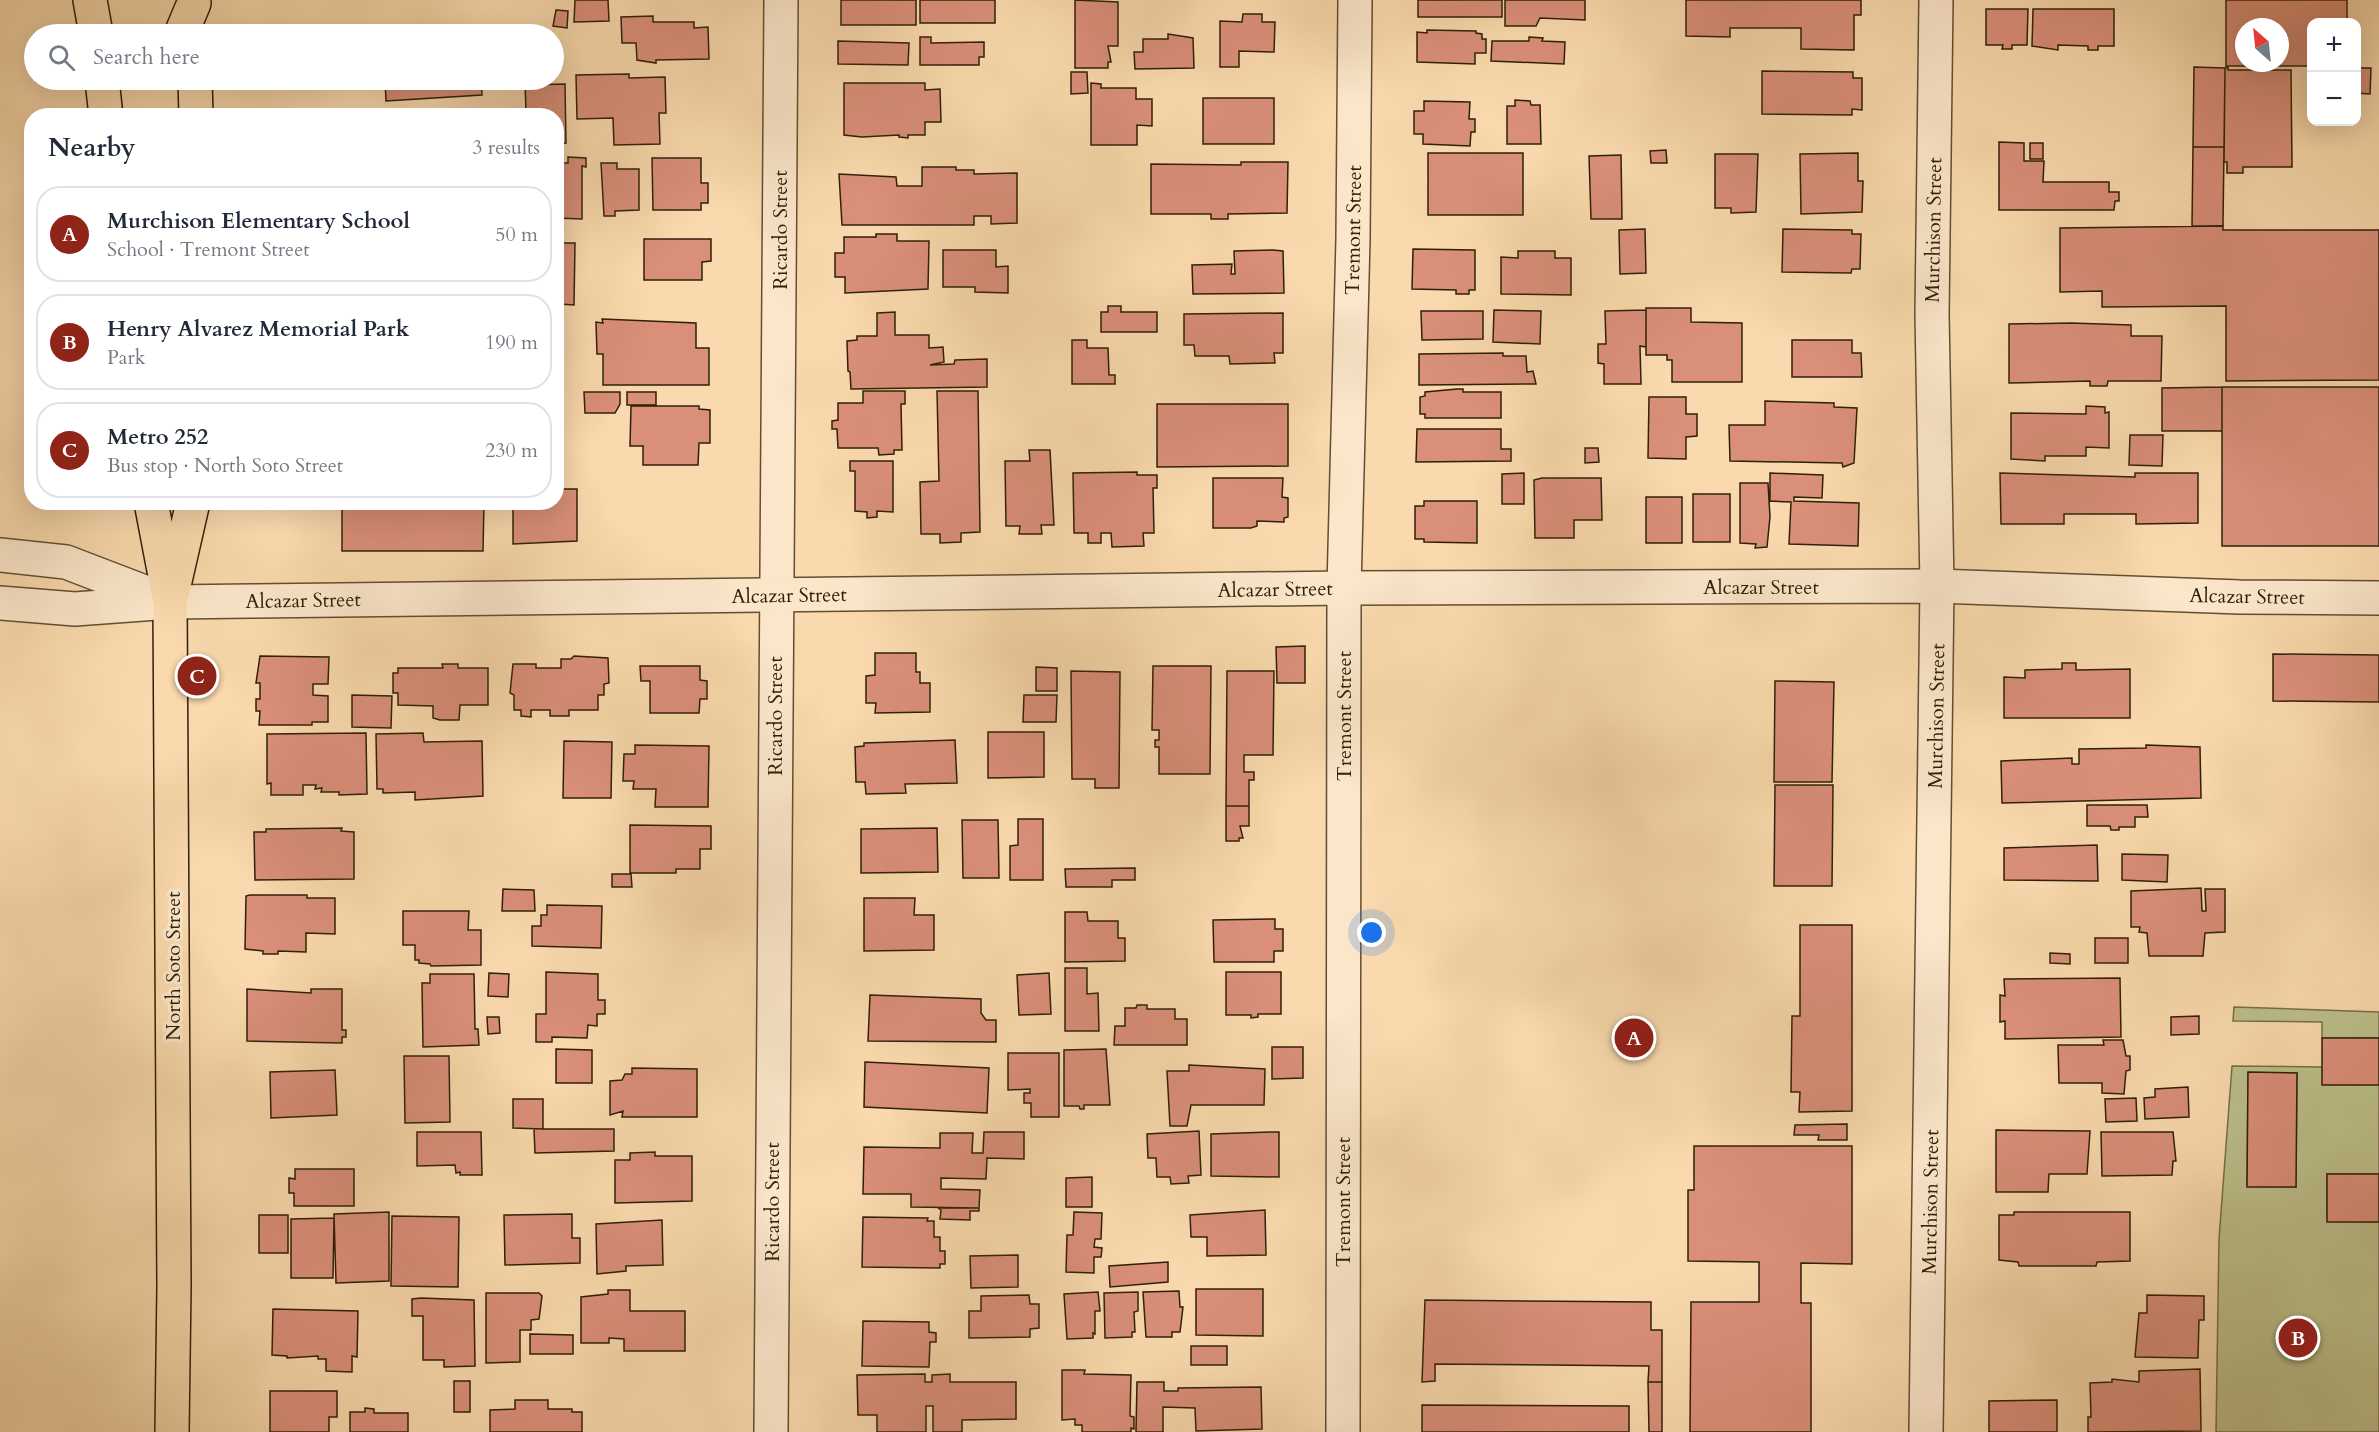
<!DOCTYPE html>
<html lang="en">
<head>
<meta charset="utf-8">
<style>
  body { margin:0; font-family:Cardo,serif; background:#f2f2f3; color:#1f2937 }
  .controls { position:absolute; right:18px; top:18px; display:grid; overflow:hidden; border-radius:12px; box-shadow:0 6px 24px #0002 }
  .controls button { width:54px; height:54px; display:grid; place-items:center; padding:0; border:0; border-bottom:2px solid #e0e1e3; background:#fff; color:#1f2937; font:30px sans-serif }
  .compass { position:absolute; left:2235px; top:18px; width:54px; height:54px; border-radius:50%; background:#fff; box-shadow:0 6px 24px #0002; rotate:333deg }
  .you { position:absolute; left:1372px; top:933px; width:21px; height:21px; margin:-15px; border:4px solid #fff; border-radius:50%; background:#1a73e8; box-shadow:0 0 0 9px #1a73e833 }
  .badge { display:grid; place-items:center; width:39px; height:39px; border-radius:50%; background:#8f2418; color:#fff; font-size:20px; font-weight:700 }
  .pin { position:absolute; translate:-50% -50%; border:3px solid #fff; box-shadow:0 2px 6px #0006 }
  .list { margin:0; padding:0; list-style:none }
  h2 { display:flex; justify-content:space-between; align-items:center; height:78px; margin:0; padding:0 24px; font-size:26px }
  h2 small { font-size:20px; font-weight:400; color:#747a83 }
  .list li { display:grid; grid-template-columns:39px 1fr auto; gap:18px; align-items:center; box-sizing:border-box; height:96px; margin:0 12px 12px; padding:0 12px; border:2px solid #e0e1e3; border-radius:24px }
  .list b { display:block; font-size:22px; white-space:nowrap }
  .list p { margin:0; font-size:20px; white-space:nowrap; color:#747a83 }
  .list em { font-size:20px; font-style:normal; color:#747a83 }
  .icon { flex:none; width:33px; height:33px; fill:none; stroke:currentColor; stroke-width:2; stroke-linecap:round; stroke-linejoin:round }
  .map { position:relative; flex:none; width:2379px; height:1432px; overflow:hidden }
  .search { position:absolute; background:#fff; box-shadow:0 6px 24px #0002; left:24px; top:24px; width:540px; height:66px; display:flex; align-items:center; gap:15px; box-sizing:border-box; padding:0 21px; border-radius:33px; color:#747a83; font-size:22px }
  .panel { position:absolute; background:#fff; box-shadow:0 6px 24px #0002; left:24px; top:108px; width:540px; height:402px; border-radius:24px }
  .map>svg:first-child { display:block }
</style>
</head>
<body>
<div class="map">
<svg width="2379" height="1432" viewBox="0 0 2379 1432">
  <rect width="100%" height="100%" fill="#f9d9ad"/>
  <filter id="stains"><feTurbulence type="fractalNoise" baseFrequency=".00333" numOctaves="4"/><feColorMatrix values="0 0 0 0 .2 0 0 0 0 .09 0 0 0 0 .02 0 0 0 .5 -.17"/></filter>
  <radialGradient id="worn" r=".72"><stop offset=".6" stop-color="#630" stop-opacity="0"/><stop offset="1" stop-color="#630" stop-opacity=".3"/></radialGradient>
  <!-- green -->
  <path fill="#bcbf8b" stroke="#76704a" stroke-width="1.5" fill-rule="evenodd" d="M2234,1007L2379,1012V1038H2322V1022L2233,1021Z
    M2232,1066L2323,1067L2379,1085V1174H2327V1221L2379,1222V1432H2216L2219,1239ZM2248,1073H2297L2296,1187L2247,1186Z"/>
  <!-- building -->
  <path fill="#da8f79" stroke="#2f2009" stroke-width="1.5" fill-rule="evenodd" d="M575,0H608L609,21L574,22Z
    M841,0H916V25H841Z
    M920,0H995V23H920Z
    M1075,0L1118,2V46H1108L1111,62H1108V68H1075Z
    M1418,0H1502V17H1418Z
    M1505,0H1585V20L1540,18L1536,26H1505Z
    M1686,0H1861V15H1854V50L1801,49V28H1730V37L1686,36Z
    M2226,0H2347V22H2312V66H2226ZM2244,27H2280V63H2244Z
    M1986,9H2028L2027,45H2012V49H2002L2003,45H1986Z
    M2033,9H2114V46H2098V50H2088V46L2058,45V50L2032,46Z
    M556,10L568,11L567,28L553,26Z
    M1243,14H1262V22H1275L1274,52L1239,51V67H1220V21L1242,22Z
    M653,16V22H694V28L708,27L709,59L656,60V63L637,60L636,43H622L621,17Z
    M1427,30L1476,31V33L1482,34V39H1486V53H1475V64L1417,62V32L1427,33Z
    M1168,34L1193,38L1194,68L1135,69L1134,52H1143V39H1168Z
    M920,37H931V43L984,42V57H979V65H920Z
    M1529,37L1543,38L1542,41L1565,42L1564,64L1491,61L1492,41H1529Z
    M838,41L909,43L908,65L838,64Z
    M2194,67L2225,68L2224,147H2193Z
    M2228,67V70H2291L2292,167H2243V173H2227V162H2224L2225,68Z
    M2356,68H2371L2370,94L2356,93Z
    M1762,71L1853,72V78H1862V110L1852,109V115L1762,114Z
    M1071,72H1087L1088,93L1071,94Z
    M629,74V78L665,77L666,113H659L660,144L614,145L613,118L577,119L576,75Z
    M385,80H481L482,95L386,101Z
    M512,80H526V85L512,84Z
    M844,83H925V90L940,89L941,122H925V135H908V138L899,137V135L862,137L844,135Z
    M1091,83L1101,84V88H1136V99H1152V126L1137,125V145H1091Z
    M565,84L566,143L556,144V116H494V111L526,110L525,85Z
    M1203,98H1274V144H1203Z
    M1515,100L1530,101L1531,105H1540L1541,144H1507V106H1515Z
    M1424,101L1470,102L1469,119H1475V132H1471L1470,146L1423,144V134H1414V111H1424Z
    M1999,142L2024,143V161H2044L2043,182H2109V192H2119V201H2115L2114,210H1999Z
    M2030,143H2043V159H2030Z
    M2193,147H2224L2223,226H2192Z
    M1666,150L1667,163H1651L1650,151Z
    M1428,153H1523V215H1428Z
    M1858,153V181H1863L1862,212L1801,214L1800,154Z
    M1715,154H1758L1756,212L1731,213V208H1715Z
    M1621,155L1622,219H1591L1589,156Z
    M568,157L586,158V167L582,166V219L556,218V163H568Z
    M652,158H701V183H708V203H701V210H653Z
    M1241,162H1288L1287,213L1228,214V219H1211V214H1151V164L1241,165Z
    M601,163H617V169H639V210L615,211V216H604Z
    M922,167H956V170H974V174L1017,173V223L991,224V216H974V225H842L839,174L896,177L897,186H922Z
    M2223,226V230H2379V380L2226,381V306L2102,307V291L2060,292V228Z
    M1645,229L1646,273L1620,274L1619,230Z
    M1783,229L1852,230V234H1861L1860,269H1852L1851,273L1782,272Z
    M876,234H897V241H929L928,289L845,293V277H835V253H844V237H876Z
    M644,239H711V261L702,262V280H644Z
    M556,243H575L574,305L560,304V298H556Z
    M1413,249L1475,250V290H1469V294H1456V290L1412,289Z
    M943,250H996V267L1008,266V293L975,292V287H943Z
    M1273,250L1283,251L1284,293L1193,294L1192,265L1232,264L1231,274H1235L1234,251Z
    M1518,251H1555V258H1571V295L1501,294V257L1518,258Z
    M1108,306H1121V312H1157V332H1101V312H1108Z
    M1646,308H1691V322L1742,323V382H1672V360H1667V355H1646Z
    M1494,310L1541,311L1540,344L1493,342Z
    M1646,310V347L1640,346L1641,384H1604V364L1598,363V344H1606L1605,311Z
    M1421,311H1483V339L1422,340Z
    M895,312V335H929V348L943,347L944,362L930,365L954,364L955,360L987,359V387L851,389L850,372L848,371L847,341L857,340V336H877V313Z
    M1283,313V353H1274L1275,363L1230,364L1229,356H1195L1194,345H1184V314Z
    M602,319L696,323V348H709V385H603V354H597L596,322L603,323Z
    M2071,323L2131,325V336H2162L2161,381H2108L2107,386H2090V381L2009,383V324Z
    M1072,340H1087V348H1108L1109,375H1115V384H1072Z
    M1792,340H1852V353H1861L1862,377H1792Z
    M1503,353V356H1526L1527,372L1533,371L1536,384L1419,385V354Z
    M2222,387H2379V546H2222Z
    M2222,387V431H2162V388Z
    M1457,389H1463V392H1501V418H1425V414H1420V397L1425,396V392Z
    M863,391H905V404H901L902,450H894V454L879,455L878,448H838L837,429H832V421L838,420V403H863Z
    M937,391H978L980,532L961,533V542L940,543V534H921L920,482L939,481Z
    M584,392H620V404L615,413H585Z
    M627,392H656V405H627Z
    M1649,397H1686V414H1697V436L1686,437V459L1648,458Z
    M1765,401L1834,403V407L1857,408L1854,463L1843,467L1842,463L1730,461L1729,425H1765Z
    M1157,404H1288V466L1157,467Z
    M631,406H699V409L710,410V443H699L698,465H643V446H630Z
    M2086,406L2105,407V413L2109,412V448L2086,447V456H2045V461L2011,459V413L2086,414Z
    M1417,429H1501V449H1511V461L1416,462Z
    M2130,435H2163L2162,466L2129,465Z
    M1585,448H1598L1599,462L1585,463Z
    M1029,450H1050L1054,525H1041L1042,534H1019L1020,526H1006L1005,461H1030Z
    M850,461H893V512L877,511V517L867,518V512L855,511V471H850Z
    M1137,472V475H1157V488H1153L1154,533H1143L1144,546L1112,547L1111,533H1101V543H1088V533H1074L1073,473Z
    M1524,473V504H1502V474Z
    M1770,473L1823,475L1822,498L1794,497V501L1859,503L1858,546L1789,544L1791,502L1770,501Z
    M2000,473L2135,477V473H2198V523L2136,524V514H2064V524H2001Z
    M1213,478H1283L1282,497L1288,498V517L1284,518V522L1257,521V526L1251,528H1213Z
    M1542,478H1601L1602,520H1574V538H1535L1534,480Z
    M1740,483H1768L1770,517L1767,547L1755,548L1756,544L1740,543Z
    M556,489H577V541L513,544V502H556Z
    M1693,494H1730V542H1693Z
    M1646,497H1682V543H1646Z
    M1424,501H1477V543L1424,542V539H1415V506H1424Z
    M342,502H484L483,551H342Z
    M1305,646V683H1277L1276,647Z
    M875,653H916V672H920V683H930V712L875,713L876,703H866V676L875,675Z
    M2273,654L2379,655V702L2273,701Z
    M260,656L329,657L328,684H313V695L328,696V722H312V725H259L260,711H256V699H260V683H256Z
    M574,656L608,658L609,683L604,684V695H598V710H569V716H550V710H531V717L521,716V710H514V695L510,693L513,664H536V668H561V659H571Z
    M2062,663H2076V670L2130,669V718H2004V677L2025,678V670L2062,669Z
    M442,664H458V668H488V705H460L459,720H440L433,718V706L398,705V693H393V673H398V668H443Z
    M640,666H700V680L707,681V699H700L699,713H650V681H641Z
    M1153,666H1211L1210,774H1159V747H1155V740H1159V730H1152Z
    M1036,667L1057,668V691H1036Z
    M1071,671L1120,672L1119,788H1095V779H1072Z
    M1227,671H1274L1273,755H1244V772H1254V780H1249V806H1226Z
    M1775,681L1834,682L1832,782H1774Z
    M352,695L392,696L391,728L352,727Z
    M1024,695H1057L1056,722H1023Z
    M988,732H1044V777L988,778Z
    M366,733L367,794L339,795V792H321L322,788L315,789L316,785H303V795H271V783L267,784V734Z
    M423,733L424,742L482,741L483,796L415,800V792L383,793V789H377L376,734Z
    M955,740L957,783L905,784L906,793L866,794L865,782H856L855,747L864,746V743Z
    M564,741L612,742L611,798H563Z
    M635,745L709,746L708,807H655L656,789H633L634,781H623L624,754H635Z
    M2146,745L2200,747L2201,798L2002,803L2001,761L2072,758V764H2079V749L2146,748Z
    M1775,785H1833L1832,886H1774Z
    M2087,805H2147L2148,817H2135V827H2119V830H2111L2110,826H2087Z
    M1226,806H1249V826H1240L1243,838H1239V841H1226Z
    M1018,819H1043V880H1010V846L1018,845Z
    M962,820H998L999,878H963Z
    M630,825L711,826V849H700V869H676V873H630Z
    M342,828L341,831L354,832V879L255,880L254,832H266V829Z
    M937,828L938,872L861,873V829Z
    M2097,845L2098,881L2004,880V848Z
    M2122,854L2168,855L2167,882L2122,880Z
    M1135,868V880H1112V887H1066L1065,869Z
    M612,874H631L632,887H612Z
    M2201,888L2202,911H2206L2205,889H2225V932L2205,933L2203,956H2149L2147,933L2139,932L2140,927H2131V891Z
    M503,889L534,890L535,911H502Z
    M250,895H307V898H335V934L306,933V952L278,951V954H263V951L245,949L246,896Z
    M864,898H915L914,915H934V950L864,951Z
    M547,905L602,906L601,948L532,946V926H541V915H547Z
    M403,911H469L468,930H481V965L431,966L430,964L419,963V960H415V945H403Z
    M1065,912H1087L1088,921H1118V938H1125V961L1065,962Z
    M1275,919V929H1283V951H1274V962H1214L1213,920Z
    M1800,925H1852V1111L1799,1112L1800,1092H1791L1792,1016H1800Z
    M2095,938H2128V963H2095Z
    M2050,953L2070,954V964L2050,963Z
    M1065,968H1087V994L1098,993L1099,1031H1065Z
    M546,972L598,974V1000H605V1014H597V1026L588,1025L587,1038L552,1037V1042H536V1014H546Z
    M1226,972H1281V1014H1258V1017L1251,1018V1015H1226Z
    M489,973L509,974L508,997L488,996Z
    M1049,973L1051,1014L1019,1015L1017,975Z
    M430,974H474L475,1029H478L479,1045L423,1047L422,983H430Z
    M2120,978L2121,1037L2005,1039V1021L2000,1022V995L2005,996L2004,979Z
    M247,989L311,993V989H342V1030H346V1037H342V1043L247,1041Z
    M870,995L981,999V1013L986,1020H996V1042L868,1041Z
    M1137,1005H1147V1009H1175V1019H1187V1045H1114L1115,1026H1125V1008H1136Z
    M2199,1016V1034L2171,1035V1017Z
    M487,1017H499L500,1033L488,1034Z
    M2322,1038H2379V1085H2322Z
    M2103,1040H2123L2126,1056H2130V1070L2126,1071L2124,1094L2102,1093V1083H2059L2058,1045H2104Z
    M1272,1047H1303V1078L1272,1079Z
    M556,1049L592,1050V1083H556Z
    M1106,1049L1110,1105H1084V1109H1080L1079,1106H1064V1050Z
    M1008,1053H1059V1117H1031V1103H1024V1093H1030V1089L1008,1090Z
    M404,1056H449L450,1122L405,1123Z
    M865,1062L989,1068L987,1113L864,1107Z
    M1189,1065L1265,1069L1264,1105H1191L1187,1126H1170L1167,1071H1189Z
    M632,1068L697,1069V1117H622L623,1111L610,1115V1081L622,1080L625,1074H632Z
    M335,1070L337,1115L271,1118L270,1072Z
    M2248,1072L2297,1073L2296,1187H2247Z
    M2188,1087L2189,1117L2145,1119L2144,1098L2155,1097V1089Z
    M2136,1098L2137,1121L2106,1122L2105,1099Z
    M513,1099H543V1129L513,1128Z
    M1847,1124V1140H1818L1819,1135H1794L1795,1125Z
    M534,1129H614V1151L535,1153Z
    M1996,1130L2090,1131L2087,1174H2049L2048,1192H1996Z
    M1199,1131L1201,1175L1188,1176L1189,1183L1171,1184L1170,1177H1157L1156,1158H1148L1147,1134Z
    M417,1132H481L482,1175H460V1172L456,1173L455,1165L417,1166Z
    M984,1132H1024V1159L987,1158L986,1179L941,1178V1189L980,1190L979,1208L911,1207V1194H863L864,1147L940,1148V1133H973L972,1153H983Z
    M1270,1132H1279V1177L1211,1176V1134Z
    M2101,1132H2173L2176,1161H2173L2172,1175L2102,1176Z
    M1694,1146H1852V1264L1801,1263V1303H1811V1432H1690L1691,1302H1759V1262L1688,1261V1190H1694Z
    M655,1152V1156H692V1201L615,1203V1160H630V1153Z
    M295,1169H354V1206H294V1193H289V1178L295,1179Z
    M2327,1174H2379V1222H2327Z
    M1092,1177V1207H1066V1178Z
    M938,1208H979V1211H970V1220L940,1219L941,1210Z
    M1265,1210L1266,1255L1207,1256V1237H1191L1190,1215Z
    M389,1212V1281L336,1283L334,1214Z
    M1074,1212L1102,1213L1101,1239H1095L1094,1247L1102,1248L1101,1257H1094V1273L1066,1272L1067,1235H1073Z
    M2014,1212H2130V1261L2097,1262L2096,1266H2019L2018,1262L1999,1260V1215H2014Z
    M572,1214V1238H580V1263L505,1265L504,1215Z
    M259,1215H288V1253H259Z
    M392,1216L459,1217L458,1287L391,1286Z
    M863,1217L928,1218L927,1221H934V1237H940V1251H945V1264H940V1268L862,1267Z
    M334,1218L333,1278H291V1219Z
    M662,1220L663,1265L626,1266V1271L597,1274L596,1224Z
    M1018,1255V1287L971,1288L970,1256Z
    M1168,1262V1282L1110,1287L1109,1266Z
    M1196,1289H1263V1336L1196,1335Z
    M608,1290H630V1311H685V1351H624V1339L609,1338V1343H581V1297L608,1294Z
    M1179,1291L1180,1307H1183L1180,1332H1172V1337H1146L1143,1292Z
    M1098,1292L1100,1311H1095V1334L1093,1333V1338L1067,1339L1064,1294Z
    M1138,1292V1311L1134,1312L1135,1332H1132V1337L1105,1338L1104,1293Z
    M486,1293H539L542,1296L539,1319L531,1320V1330H520V1362L486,1363Z
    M1029,1295L1030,1304H1039V1328L1030,1329V1337L969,1338V1311H981V1296Z
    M2147,1295L2204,1296V1320H2199L2198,1358L2135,1357L2139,1313H2147Z
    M421,1298L474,1300L475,1366L444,1367V1360H423V1316H412V1299Z
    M1425,1300L1651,1302V1330H1662V1382H1648L1649,1366L1435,1364V1381L1422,1382Z
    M273,1309L358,1311L357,1357L352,1356V1372L326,1371V1359H318V1356L287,1358V1356L272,1355Z
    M863,1321L929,1322V1332L936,1333V1342H930L929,1367L862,1366Z
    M530,1334L573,1335V1354H530Z
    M1191,1346H1227V1365H1191Z
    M2200,1369L2201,1431L2088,1432V1417H2091L2090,1383L2112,1382V1379L2139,1382V1371Z
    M1062,1370H1085L1084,1374L1131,1375L1130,1416L1134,1417V1429L1131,1428V1432H1082V1425H1075V1419L1062,1420Z
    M925,1374V1382H932V1375L950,1374V1382H1016V1419L962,1420V1432H933V1406H926V1432H877V1415H858L857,1375Z
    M454,1381H470V1412H454Z
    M1137,1382H1164V1391H1178V1388L1261,1387L1262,1429L1196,1431L1195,1408L1163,1407V1432H1136Z
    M1648,1382H1662V1432H1649Z
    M270,1391H337V1417H329V1432H270Z
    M515,1400H548V1409H572V1412H582V1432H490V1410L515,1409Z
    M2057,1400V1432H1989V1401Z
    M1422,1405L1629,1406V1432H1422Z
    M365,1408L374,1409V1413H408V1432H350V1412H365Z"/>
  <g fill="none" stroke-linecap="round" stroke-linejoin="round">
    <defs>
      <path id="minor" d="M771,1432L781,0
        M1343,1432L1344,588L1353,239L1355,0
        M1926,1432L1937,586L1932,314L1936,0"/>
      <path id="tertiary" d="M0,555L66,562L160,598
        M0,603L75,609L170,602L251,601L1344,588L1937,586L2240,597L2379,598"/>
      <path id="primary" d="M90,0L96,34
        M181,34L194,3
        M102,80L106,116
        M195,80L196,116
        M151,502L170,602L174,1286L172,1432
        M172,594L193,502"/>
    </defs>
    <!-- minor casing -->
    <use href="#minor" stroke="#624e32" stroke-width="36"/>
    <!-- tertiary casing -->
    <use href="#tertiary" stroke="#624e32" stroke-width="36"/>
    <!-- primary casing -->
    <use href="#primary" stroke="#2f2009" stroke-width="36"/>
    <!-- minor -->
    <use href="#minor" stroke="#fbe6ca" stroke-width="33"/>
    <!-- tertiary -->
    <use href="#tertiary" stroke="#fbe6ca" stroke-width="33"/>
    <!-- primary -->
    <use href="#primary" stroke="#f9d9ad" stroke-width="33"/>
  </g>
  <g text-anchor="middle" stroke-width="6" stroke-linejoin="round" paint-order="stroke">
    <!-- street labels -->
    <g font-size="20" fill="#2f2009" stroke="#fbe6ca">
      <text transform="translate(780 230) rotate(-90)" y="7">Ricardo Street</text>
      <text transform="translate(1353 230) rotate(-89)" y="7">Tremont Street</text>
      <text transform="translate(1933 230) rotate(-89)" y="7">Murchison Street</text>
      <text x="1761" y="594">Alcazar Street</text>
      <text transform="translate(1275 589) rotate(-1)" y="7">Alcazar Street</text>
      <text transform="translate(789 595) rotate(-1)" y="7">Alcazar Street</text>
      <text transform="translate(2247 596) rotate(1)" y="7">Alcazar Street</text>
      <text transform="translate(303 600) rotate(-1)" y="7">Alcazar Street</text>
      <text transform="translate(775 716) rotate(-90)" y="7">Ricardo Street</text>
      <text transform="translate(1344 716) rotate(-90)" y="7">Tremont Street</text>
      <text transform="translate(1936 716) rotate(-89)" y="7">Murchison Street</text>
      <text transform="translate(173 966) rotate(-90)" y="7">North Soto Street</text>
      <text transform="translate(772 1202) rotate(-90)" y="7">Ricardo Street</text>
      <text transform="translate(1343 1202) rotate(-90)" y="7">Tremont Street</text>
      <text transform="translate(1930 1202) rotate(-89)" y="7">Murchison Street</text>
    </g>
  </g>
  <rect width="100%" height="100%" filter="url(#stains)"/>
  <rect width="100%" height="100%" fill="url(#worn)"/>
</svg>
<div class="controls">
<button>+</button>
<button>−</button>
</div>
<svg class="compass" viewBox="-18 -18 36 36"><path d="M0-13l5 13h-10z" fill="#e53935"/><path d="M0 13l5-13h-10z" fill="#747a83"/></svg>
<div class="you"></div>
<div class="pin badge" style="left:1634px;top:1038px">A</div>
<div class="pin badge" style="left:2298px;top:1338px">B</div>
<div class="pin badge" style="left:197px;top:676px">C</div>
<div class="search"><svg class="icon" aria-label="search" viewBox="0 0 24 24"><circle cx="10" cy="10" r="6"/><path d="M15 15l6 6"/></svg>Search here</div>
<section class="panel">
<h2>Nearby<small>3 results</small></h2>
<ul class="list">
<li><span class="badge">A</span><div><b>Murchison Elementary School</b><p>School · Tremont Street</p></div><em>50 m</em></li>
<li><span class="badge">B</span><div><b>Henry Alvarez Memorial Park</b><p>Park</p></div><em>190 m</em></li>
<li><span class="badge">C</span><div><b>Metro 252</b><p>Bus stop · North Soto Street</p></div><em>230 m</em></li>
</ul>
</section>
</div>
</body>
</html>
